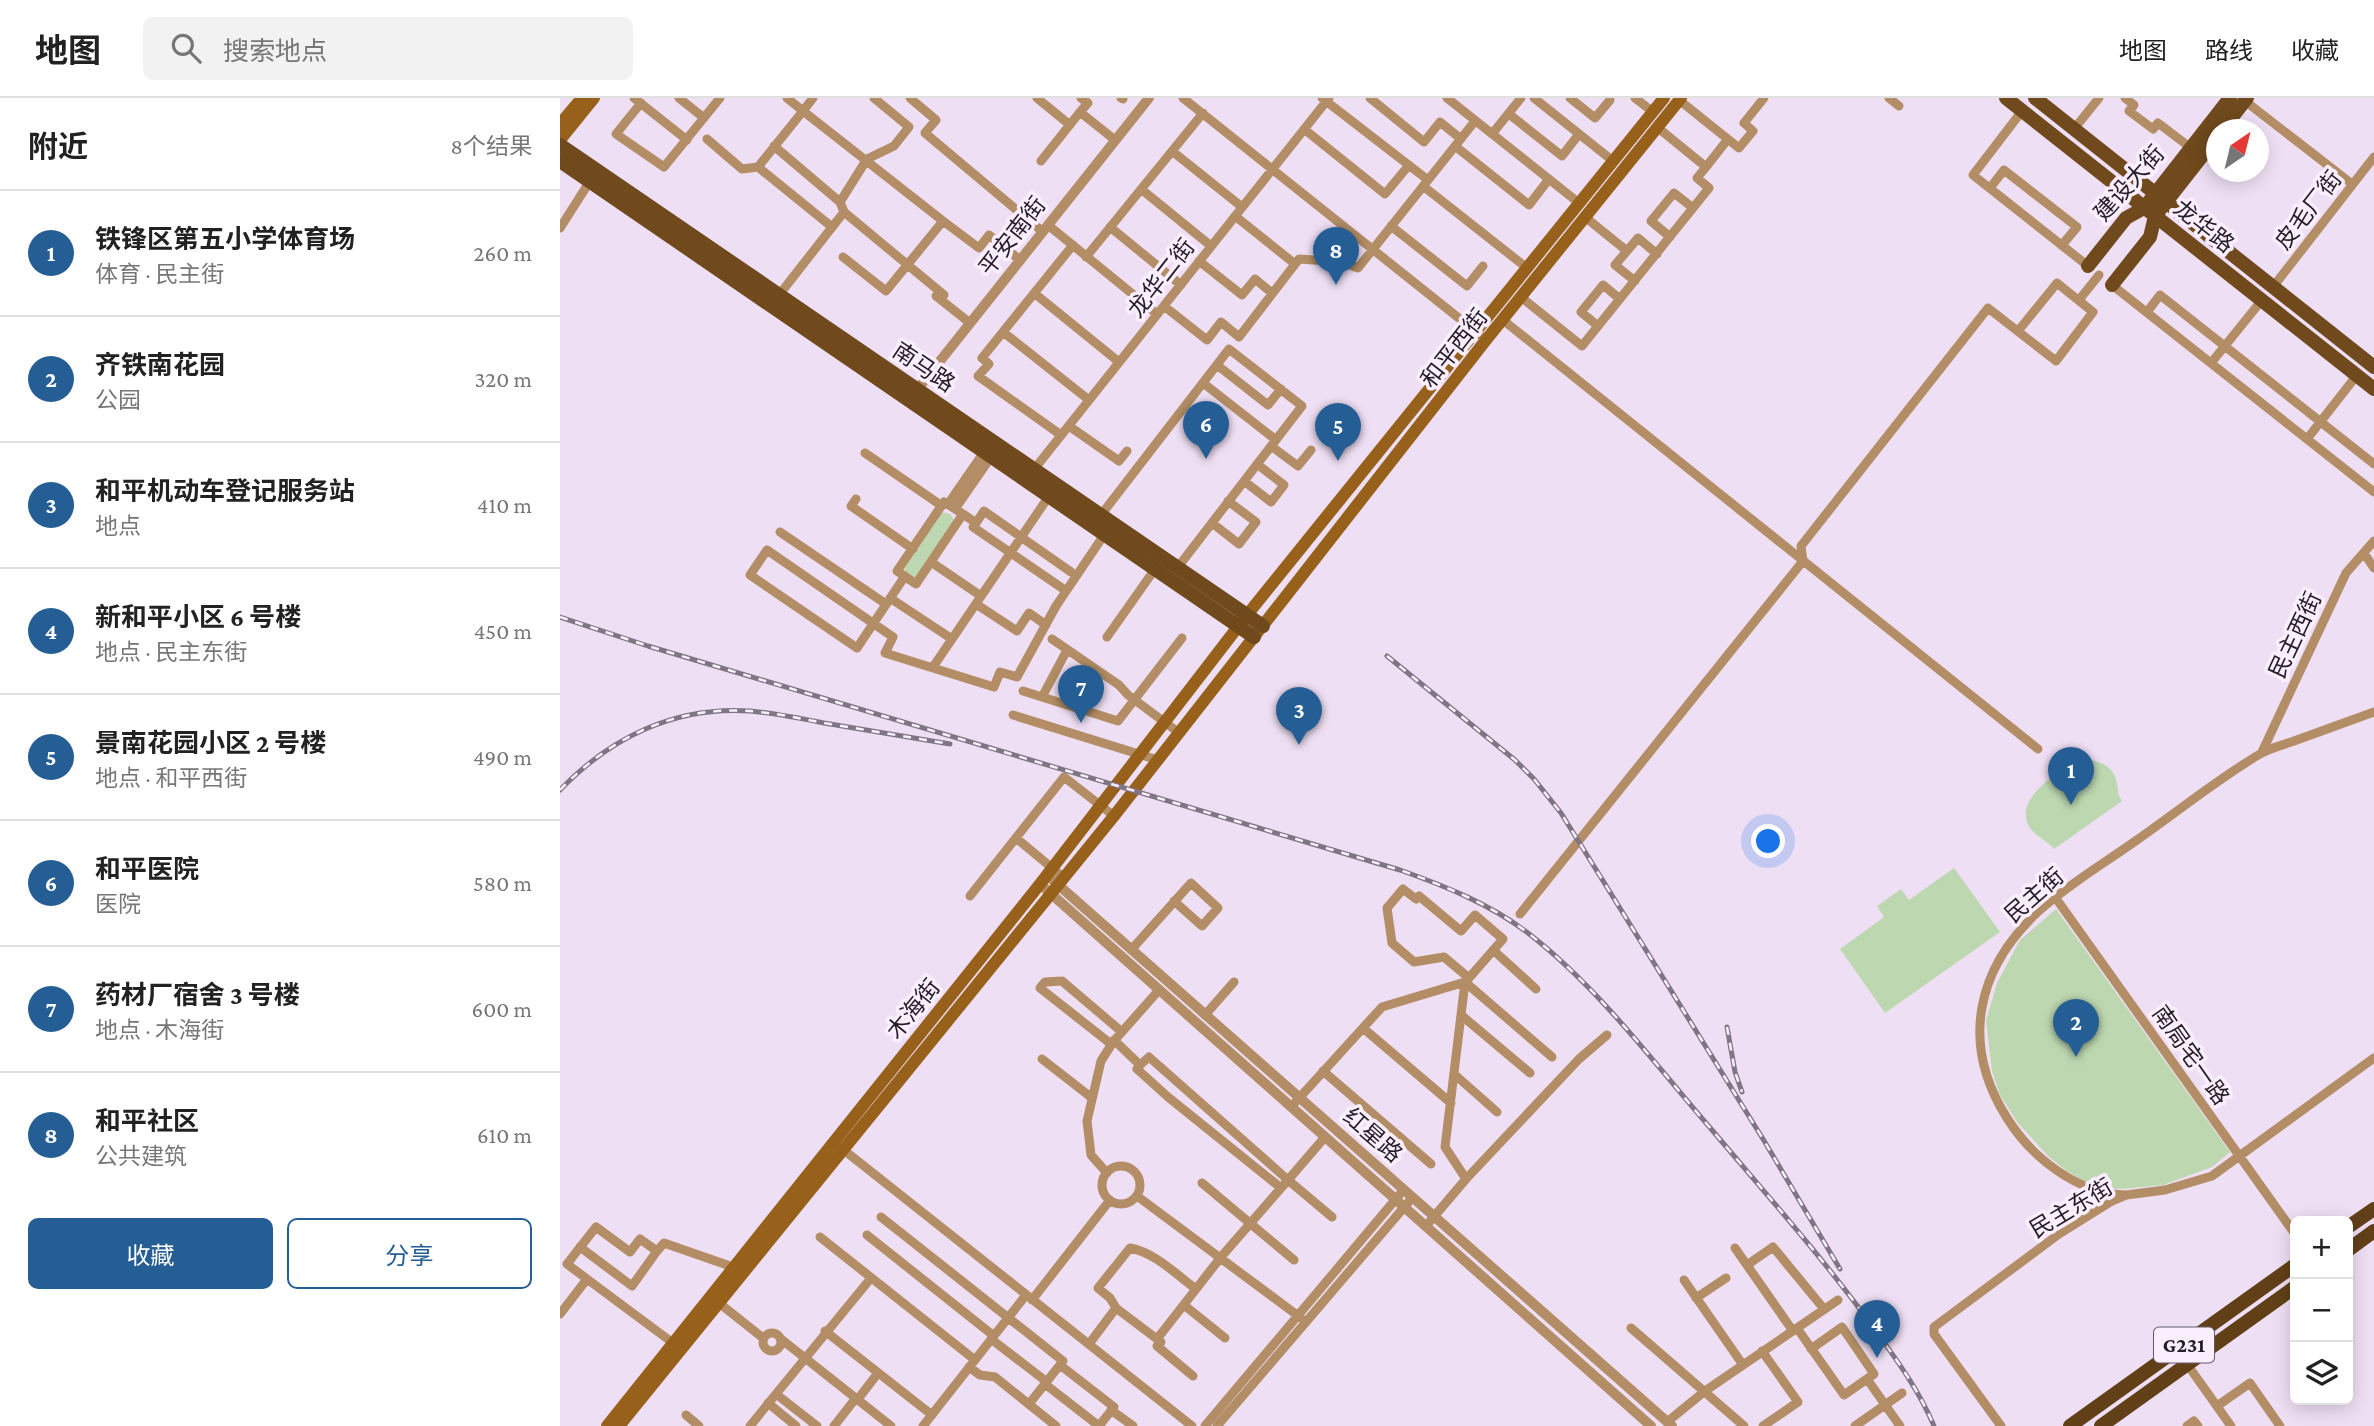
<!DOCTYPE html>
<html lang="zh">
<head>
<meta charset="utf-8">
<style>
  body { margin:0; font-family:"Crimson Pro","Noto Sans SC",serif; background:#f2f2f2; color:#222 }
  .controls { position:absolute; right:21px; bottom:21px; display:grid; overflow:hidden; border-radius:10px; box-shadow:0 4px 18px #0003 }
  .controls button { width:63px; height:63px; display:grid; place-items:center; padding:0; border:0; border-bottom:2px solid #e0e0e0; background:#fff; color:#222; font:35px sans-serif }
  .compass { position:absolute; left:1646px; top:21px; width:63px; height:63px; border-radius:50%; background:#fff; box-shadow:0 4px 18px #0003; rotate:35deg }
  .you { position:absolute; left:1209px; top:744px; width:24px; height:24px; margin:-18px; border:5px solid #fff; border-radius:50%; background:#1a73e8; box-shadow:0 0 0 10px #1a73e833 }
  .badge { display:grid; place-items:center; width:46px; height:46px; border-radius:50%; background:#255d95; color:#fff; font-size:23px; font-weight:700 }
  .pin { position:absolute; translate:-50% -58px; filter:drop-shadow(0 2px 4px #0008) }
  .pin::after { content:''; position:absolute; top:37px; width:24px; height:21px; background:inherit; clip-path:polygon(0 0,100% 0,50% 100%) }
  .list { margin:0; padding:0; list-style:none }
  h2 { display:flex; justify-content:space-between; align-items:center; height:91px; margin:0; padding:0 28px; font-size:30px }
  h2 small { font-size:23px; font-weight:400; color:#767676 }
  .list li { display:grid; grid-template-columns:46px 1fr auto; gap:21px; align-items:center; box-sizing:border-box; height:126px; padding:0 28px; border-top:2px solid #e0e0e0 }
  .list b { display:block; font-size:26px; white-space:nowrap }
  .list p { margin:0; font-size:23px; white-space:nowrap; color:#767676 }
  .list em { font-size:23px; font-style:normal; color:#767676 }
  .actions { display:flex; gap:14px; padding:21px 28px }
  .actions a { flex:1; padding:16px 0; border:2px solid #255d95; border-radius:10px; text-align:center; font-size:24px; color:#255d95 }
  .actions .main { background:#255d95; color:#fff }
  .icon { flex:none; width:38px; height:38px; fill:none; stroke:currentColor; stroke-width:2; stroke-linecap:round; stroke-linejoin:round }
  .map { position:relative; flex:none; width:1814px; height:1328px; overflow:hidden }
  header { display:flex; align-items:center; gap:42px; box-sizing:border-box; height:98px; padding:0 35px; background:#fff; border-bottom:2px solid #e0e0e0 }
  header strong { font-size:33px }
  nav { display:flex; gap:38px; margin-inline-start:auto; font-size:24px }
  .search { width:490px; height:63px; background:#f2f2f2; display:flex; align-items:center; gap:18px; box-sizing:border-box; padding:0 24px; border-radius:10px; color:#767676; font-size:26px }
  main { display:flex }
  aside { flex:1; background:#fff }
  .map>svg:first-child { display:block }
</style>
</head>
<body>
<header>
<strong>地图</strong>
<div class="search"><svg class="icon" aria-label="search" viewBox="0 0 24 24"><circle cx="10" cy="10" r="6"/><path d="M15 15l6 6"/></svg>搜索地点</div>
<nav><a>地图</a><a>路线</a><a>收藏</a></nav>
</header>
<main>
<aside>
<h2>附近<small>8个结果</small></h2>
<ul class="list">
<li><span class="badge">1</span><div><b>铁锋区第五小学体育场</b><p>体育 · 民主街</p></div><em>260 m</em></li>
<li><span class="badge">2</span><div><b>齐铁南花园</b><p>公园</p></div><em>320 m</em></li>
<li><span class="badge">3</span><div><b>和平机动车登记服务站</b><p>地点</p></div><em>410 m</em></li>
<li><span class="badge">4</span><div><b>新和平小区 6 号楼</b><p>地点 · 民主东街</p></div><em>450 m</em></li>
<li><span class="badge">5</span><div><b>景南花园小区 2 号楼</b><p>地点 · 和平西街</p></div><em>490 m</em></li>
<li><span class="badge">6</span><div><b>和平医院</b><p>医院</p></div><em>580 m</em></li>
<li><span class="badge">7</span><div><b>药材厂宿舍 3 号楼</b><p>地点 · 木海街</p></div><em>600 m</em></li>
<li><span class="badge">8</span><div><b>和平社区</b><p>公共建筑</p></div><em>610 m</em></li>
</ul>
<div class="actions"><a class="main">收藏</a><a>分享</a></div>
</aside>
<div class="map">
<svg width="1814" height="1328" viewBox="0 0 1814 1328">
  <rect width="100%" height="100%" fill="#efdff4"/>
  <!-- green -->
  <path fill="#bdd8b1" d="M381,414L390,416L395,423L357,480L348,478L344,470Z
    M1526,662C1541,663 1555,669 1557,686C1559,694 1557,696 1562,703L1494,751C1486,741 1472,738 1467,724C1457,698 1504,667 1526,662Z
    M1394,770L1440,834L1325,915L1280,851L1324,819L1317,808L1341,791L1349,802Z
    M1496,811L1670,1054L1652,1069L1603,1087L1562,1091L1545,1090L1527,1085L1507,1073L1489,1059L1457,1024L1439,995L1432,973L1426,923L1437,885L1460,842Z"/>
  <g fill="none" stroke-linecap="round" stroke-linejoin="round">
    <!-- minor -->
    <path stroke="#b28d65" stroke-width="9" d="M74,0L127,42
      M119,0L144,20
      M227,0L243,13L198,69L272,129
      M253,0L243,13L383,123L326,193L283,159
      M350,0L376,22L365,35L483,134
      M477,0L510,27
      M561,0L563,1
      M623,0L920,237
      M762,0L868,82
      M810,0L864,44L880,24L901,41
      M887,0L1019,105
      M974,0L1053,63
      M1010,0L1035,20L1050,2
      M1075,0L1093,14
      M1329,0L1339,8
      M1565,0L1574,7L1569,13L1593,31L1598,25L1631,50
      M1119,2L1179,50L1193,33L1184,25L1204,0
      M1685,3L1792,86
      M81,5L56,36L104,69L160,0
      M1462,13L1413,77L1528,168
      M520,14L528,5L521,0
      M949,16L1002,58L1019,36
      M744,31L825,96L849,67
      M1514,31L1539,0
      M932,36L961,0
      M147,41L182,71L198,69
      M214,48L280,104
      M895,48L969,107L989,81
      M612,53L682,109
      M481,63L520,14L555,42
      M1146,69L1168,41
      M863,88L967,170
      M1430,90L1444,72L1517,129L1502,147
      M581,91L651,148
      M284,114L280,104L307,61L334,48L349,29L314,0
      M675,118L735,166
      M1025,119L1067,153
      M383,123L419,150L429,137L460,162
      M488,127L597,216
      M831,128L907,188L923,168
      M550,129L621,187
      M0,130L30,83
      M1110,139L1091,123L1114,95L1133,110
      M526,159L643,15
      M639,163L682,197L695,181L712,195
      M1075,183L1055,167L1078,140L1097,156
      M1552,187L1814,394
      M1713,189L1814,59
      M474,195L559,264
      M219,197L284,114L384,197
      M376,198L410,225
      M961,199L1022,248L1149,90L1137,80L1146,69L1097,29
      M1519,202L1539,177
      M604,208L647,242L661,224L679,239L739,161L783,164L798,170L915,23
      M1587,214L1600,197L1814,366
      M943,222L1478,651
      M1038,228L1021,214L1043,187L1060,201
      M443,234L529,302
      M1651,265L1702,202
      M657,267L708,307L721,291
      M647,288L716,342
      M509,328L559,363L567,353
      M501,337L418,278L429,266L422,260L513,147
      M1747,341L1797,277
      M711,348L738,368L751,352
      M305,355L382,408
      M472,374L769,0
      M684,383L711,404L724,387L697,366
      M296,401L291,408L353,451
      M384,404L403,416L356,486L337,473Z
      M388,406L424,354
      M395,411L431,359
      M403,416L416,425L424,413L511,474
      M541,417L669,251L742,308L618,469
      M652,425L679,446L696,424L668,403
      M413,429L502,490
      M220,434L326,506
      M1804,455L1814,470
      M371,464L421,498
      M345,478C329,502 313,526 297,550L190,477L207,452L333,539L325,555L434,589L440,574L457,579L496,508L544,437
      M330,500L392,541
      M416,506L457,533L469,515L486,527
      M547,539L595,471
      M492,541L559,587L568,597L618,634
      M373,569L489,398
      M463,593L558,623L622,540
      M482,599L507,552
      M453,617L598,662
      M1702,654L1786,475L1814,443
      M456,740L504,780
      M410,798L504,679L554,718
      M1495,799L1735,1136
      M960,816L1243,463L1241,448L1428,210L1496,263L1533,214L1497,185L1458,233
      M571,852L631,785L658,810L642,828L614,803
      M933,852L976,891
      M909,880L884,859L854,864L832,845L827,810L843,791L856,801L859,798L901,833L915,817L943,841L909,880L905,884L992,959
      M645,917L674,884
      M901,917L970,975
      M803,930L891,1005
      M554,942L580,967L589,959L728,1082L661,1159L597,1241L601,1244L597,1248L633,1278
      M551,946L480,890L485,884L502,883L562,934
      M482,961L532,1000
      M580,967L577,971L608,999L721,1090
      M763,973L871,1066
      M894,976L937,1014
      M731,1009L822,909L905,884L885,1049L906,1081L866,1128
      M765,1039L728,1082L772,1119
      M280,1049L632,1328
      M542 1087a19 19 0 1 1 38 0a19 19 0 1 1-38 0Z
      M547,1075L531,1057L527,1023L541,963L553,944L599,892
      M906,1081L1019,961L1047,937
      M642,1085L734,1162
      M1566,1097C1518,1096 1472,1060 1447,1020C1400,946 1416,870 1480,812C1509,786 1543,766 1574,744C1616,715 1656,682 1700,656C1710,650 1723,647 1734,643C1761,633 1787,624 1814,614
      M577,1098L741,1220
      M321,1119L503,1263L469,1306
      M307,1137L434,1238
      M260,1139L415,1262
      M20,1149L72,1188L97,1153
      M1175,1150L1233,1233
      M1187,1167L1213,1149L1264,1211
      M27,1181L113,1245
      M1124,1182L1183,1267
      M1136,1200L1166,1180
      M472,1202L550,1102
      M159,1205L203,1240
      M624,1207L665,1240
      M0,1216L27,1181L7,1166L36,1129L70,1154L80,1141L97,1153L104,1145L173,1169
      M1071,1230L1184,1328
      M1237,1230L1284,1297L1314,1276L1282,1229L1251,1251
      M265,1233L372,1317
      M203 1244a9 9 0 1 1 18 0a9 9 0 1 1-18 0Z
      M221,1241L331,1328
      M431,1241L487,1284
      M597,1241L556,1210L550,1200L538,1190L570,1150C594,1154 617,1177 636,1191
      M529,1246L556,1210
      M1617,1252L1671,1328
      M1202,1253L1238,1304L1203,1328
      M500,1267L554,1309L539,1328
      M409,1269L420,1277L435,1279L496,1328
      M1307,1281L1340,1328
      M485,1286L539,1328
      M216,1296L311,1180
      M298,1301L318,1275
      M208,1305L236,1328
      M1657,1308L1690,1285L1720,1328
      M551,1312L573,1328
      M126,1317L139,1328
      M1107,1324L1145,1293L1278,1202
      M190,1328L216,1296L257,1328
      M274,1328L296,1300
      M363,1328L466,1197
      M645,1328L840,1096
      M657,1328L852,1100
      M1295,1328L1342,1295
      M1441,1328L1374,1236V1229L1499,1136L1552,1103L1566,1097L1605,1092L1652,1078L1814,960
      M1627,1328L1634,1323L1638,1328"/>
    <!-- tertiary -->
    <path stroke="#b28d65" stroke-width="10" d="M353,297L589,0
      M487,777L1112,1328
      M480,786L1091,1328"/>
    <!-- secondary -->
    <path stroke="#97611b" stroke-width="12" d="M0,26L22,0
      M0,42L34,0
      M47,1328L480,786L687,517L1104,0
      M59,1328L554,718L926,242L1121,0"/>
    <!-- primary -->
    <path stroke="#704a1c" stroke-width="14" d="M1446,0L1814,291
      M1475,0L1814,269
      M1662,32L1687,0
      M0,47L703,528
      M0,63L694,539
      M1528,168L1566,120L1584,110L1670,0
      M1552,187L1590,139L1595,118L1657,39"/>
    <!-- trunk -->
    <path stroke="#614018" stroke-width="14" d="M1788,1129L1814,1111
      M1788,1152L1814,1133
      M1510,1328L1735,1167
      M1541,1328L1735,1189"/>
    <defs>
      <path id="rail" d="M0,519L88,548L840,772C885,788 930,806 968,835C1039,890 1094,965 1152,1032C1207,1097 1263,1160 1313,1229C1336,1261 1359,1292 1374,1328
        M827,558L955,662L974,681L1001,715L1203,1041L1280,1171
        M0,692C51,639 115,608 190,613C214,615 239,620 264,625C306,632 348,639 390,646
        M1167,929L1175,974L1182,994"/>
    </defs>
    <!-- rail casing -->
    <use href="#rail" stroke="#807683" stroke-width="5"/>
    <!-- rail -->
    <use href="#rail" stroke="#faeeff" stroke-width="2.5" stroke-dasharray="8" stroke-linecap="butt"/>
  </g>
  <g text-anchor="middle" stroke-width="7" stroke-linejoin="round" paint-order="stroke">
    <!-- shield labels -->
    <rect fill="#faeeff" stroke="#645c66" stroke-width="2" x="1594" y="1229.5" width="60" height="35" rx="5"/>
    <g font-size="21" font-weight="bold" fill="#231e25">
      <text x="1624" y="1254">G231</text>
    </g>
    <!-- street labels -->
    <g font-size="23" fill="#231e25" stroke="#faeeff">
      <text transform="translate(1569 85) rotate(-48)" y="8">建设大街</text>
      <text transform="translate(1748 112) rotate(-52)" y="8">皮毛厂街</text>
      <text transform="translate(1644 128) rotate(38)" y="8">龙华路</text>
      <text transform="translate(452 138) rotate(-52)" y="8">平安南街</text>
      <text transform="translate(601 180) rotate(-52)" y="8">龙华二街</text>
      <text transform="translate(894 250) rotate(-52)" y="8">和平西街</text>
      <text transform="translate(364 269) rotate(34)" y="8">南马路</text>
      <text transform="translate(1735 537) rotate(-65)" y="8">民主西街</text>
      <text transform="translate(1474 797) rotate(-41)" y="8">民主街</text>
      <text transform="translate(353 911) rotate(-51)" y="8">木海街</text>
      <text transform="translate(1631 957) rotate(55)" y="8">南局宅一路</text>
      <text transform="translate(813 1037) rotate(41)" y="8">红星路</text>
      <text transform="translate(1511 1110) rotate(-31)" y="8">民主东街</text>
    </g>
  </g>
</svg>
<div class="controls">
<button>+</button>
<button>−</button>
<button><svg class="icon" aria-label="layers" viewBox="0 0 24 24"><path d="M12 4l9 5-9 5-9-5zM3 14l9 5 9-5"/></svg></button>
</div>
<svg class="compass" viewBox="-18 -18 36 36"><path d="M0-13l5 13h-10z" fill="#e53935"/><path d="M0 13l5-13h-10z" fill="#767676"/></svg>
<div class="you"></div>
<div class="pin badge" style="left:1511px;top:707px">1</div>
<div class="pin badge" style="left:1516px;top:959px">2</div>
<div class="pin badge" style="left:739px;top:647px">3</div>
<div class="pin badge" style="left:1317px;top:1260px">4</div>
<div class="pin badge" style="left:778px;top:363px">5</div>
<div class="pin badge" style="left:646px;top:361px">6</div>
<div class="pin badge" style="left:521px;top:625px">7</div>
<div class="pin badge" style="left:776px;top:187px">8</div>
</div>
</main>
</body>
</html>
